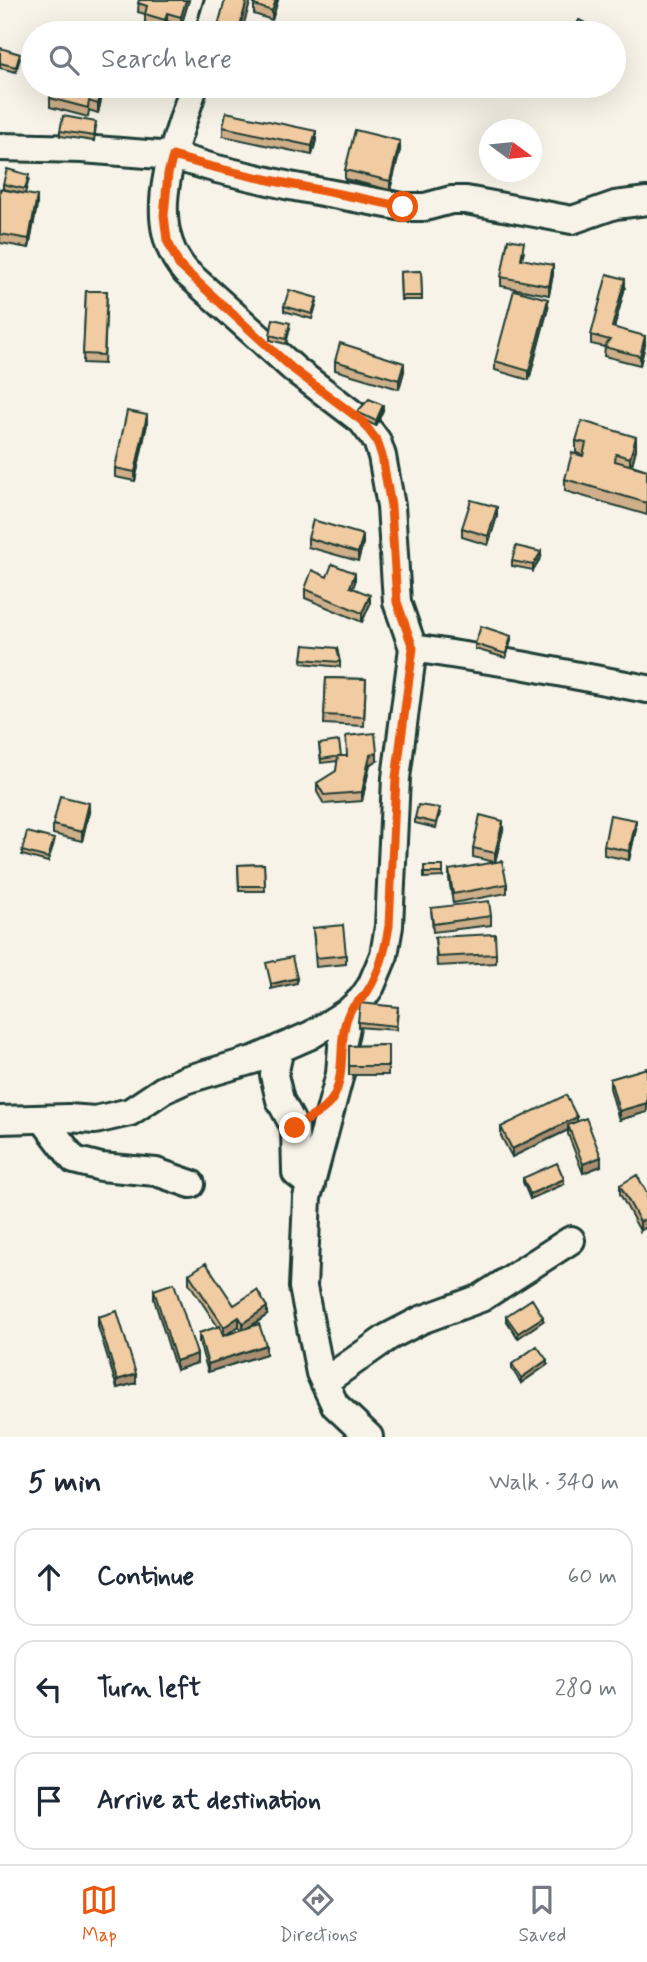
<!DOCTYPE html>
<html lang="en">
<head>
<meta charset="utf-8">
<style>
  body { margin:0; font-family:Mynerve,sans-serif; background:#f2f2f3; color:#1f2937 }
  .compass { position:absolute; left:479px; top:119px; width:63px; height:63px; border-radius:50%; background:#fff; box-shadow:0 7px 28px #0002; rotate:105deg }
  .stop { position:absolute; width:21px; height:21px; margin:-16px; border:5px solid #ea580c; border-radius:50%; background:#fff }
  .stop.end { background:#ea580c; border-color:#fff; box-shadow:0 2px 7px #0008 }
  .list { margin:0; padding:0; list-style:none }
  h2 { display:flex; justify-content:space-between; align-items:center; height:91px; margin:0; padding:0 28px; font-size:30px }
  h2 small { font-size:23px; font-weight:400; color:#747a83 }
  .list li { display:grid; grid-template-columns:46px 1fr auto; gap:21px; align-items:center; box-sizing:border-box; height:98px; margin:0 14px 14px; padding:0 14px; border:2px solid #e0e1e3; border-radius:21px }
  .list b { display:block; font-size:26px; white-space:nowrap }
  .list em { font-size:23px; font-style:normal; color:#747a83 }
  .icon { flex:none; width:38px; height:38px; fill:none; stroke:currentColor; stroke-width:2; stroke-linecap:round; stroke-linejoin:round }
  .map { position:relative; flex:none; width:647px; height:1437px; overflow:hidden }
  .search { position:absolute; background:#fff; box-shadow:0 7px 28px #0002; left:21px; right:21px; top:21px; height:77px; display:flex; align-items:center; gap:18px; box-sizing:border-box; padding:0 24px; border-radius:38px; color:#747a83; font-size:26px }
  .sheet { height:427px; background:#fff }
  nav { display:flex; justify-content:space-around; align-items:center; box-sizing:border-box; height:98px; border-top:2px solid #e0e1e3; background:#fff; font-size:19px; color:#747a83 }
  nav a { display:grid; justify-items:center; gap:4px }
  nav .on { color:#ea580c }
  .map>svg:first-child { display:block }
</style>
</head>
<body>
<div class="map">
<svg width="647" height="1437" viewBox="0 0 647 1437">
  <rect width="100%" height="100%" fill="#f7f3e8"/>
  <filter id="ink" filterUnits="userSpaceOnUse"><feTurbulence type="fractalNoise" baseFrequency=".0143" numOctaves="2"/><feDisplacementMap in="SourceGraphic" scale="14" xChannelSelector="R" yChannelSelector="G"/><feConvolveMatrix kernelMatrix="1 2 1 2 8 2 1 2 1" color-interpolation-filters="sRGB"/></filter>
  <g filter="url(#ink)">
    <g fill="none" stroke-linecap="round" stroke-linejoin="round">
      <defs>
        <path id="street" d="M209,33L219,0
          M0,147L82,149L173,156L217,169L290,186L403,207H425L451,200H466L572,220L615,205L647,201
          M413,648L521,665L647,689
          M349,1011L342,1047L340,1074L307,1198L303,1287L320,1373L335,1405L369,1437
          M280,1048L274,1075L280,1100L295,1128L296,1173L311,1185
          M43,1119L74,1160L101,1167L156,1172L191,1184
          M0,1120L68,1118L95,1120L130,1112L163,1090L185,1080L256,1059L311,1035L349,1011L362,999L371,986L384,955L389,926L396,778L413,648L397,602L391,506L382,456L377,441L362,421L294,369L186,272C140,221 177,142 194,86
          M324,1382L388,1337L421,1320L481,1298L571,1240"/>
      </defs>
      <!-- street casing -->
      <use href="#street" stroke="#1f3d34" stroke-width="32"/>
      <!-- street -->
      <use href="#street" stroke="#f7f3e8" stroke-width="26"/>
    </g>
    <!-- wall -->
    <path fill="#cfaf8a" stroke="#1f3d34" stroke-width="2" fill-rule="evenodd" d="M139,0H189L181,26L167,21L165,28L145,23V14L138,12Z
      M256,0H278L272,20L254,14V5Z
      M0,48L20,58L16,72L0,68Z
      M104,86L98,113L89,110L88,117L50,107V98Z
      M96,126L94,141L60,136V131Z
      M223,127L316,140L312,155L223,136Z
      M400,150L390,190L345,179V170Z
      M29,179L25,194L37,205L29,248L0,243V189L22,193L3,189V184Z
      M524,251L522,259L553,274L549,295L501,286V277Z
      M421,271L422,300H401L400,272Z
      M625,287L614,328L645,345L640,365L604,356L605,347L591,344V335Z
      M86,291H107L104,364L83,363Z
      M317,302L312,319L284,311V306Z
      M548,308L529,380L495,370V361Z
      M290,328L286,344L270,340V335Z
      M335,361L404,371L399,389L335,370Z
      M383,410L376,426L357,417V412Z
      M147,424L135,481L115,477V468Z
      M576,441L636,449L632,465L647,470V515L565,491V479L583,455L576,453Z
      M497,516L488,545L462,537V528Z
      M308,538L363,543L358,561L308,547Z
      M541,557L533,570L512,566V561Z
      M327,577L355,582L353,588L370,604L362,622L305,598V589Z
      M511,640L506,658L475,649V644Z
      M304,645L340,662V667L302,663Z
      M326,678L366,679L364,726L324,724Z
      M319,744L341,756L377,761L370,764L362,801L324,804L317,792V783L336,771L338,761L321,763Z
      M89,812L82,841L53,834V825Z
      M440,813L436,828L415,823V818Z
      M636,829L629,860L604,855V846Z
      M503,830L495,862L473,857V848Z
      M54,843L48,862L22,855V851Z
      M264,864L265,891H239L238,865Z
      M424,866H443V877L424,878Z
      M449,870L507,884V893L453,903L449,879Z
      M431,908L491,916V925L433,932Z
      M313,928L346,955V964L316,967Z
      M435,937L496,954V963L437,966Z
      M398,1011L396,1030L358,1027V1022Z
      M388,1045V1075H349V1046Z
      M647,1068V1112L619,1120L610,1088V1079Z
      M577,1122L601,1166L583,1173L568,1134V1130L512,1157L501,1136V1127Z
      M523,1178L564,1184L530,1199L523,1182Z
      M620,1185L647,1193L640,1231L620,1194Z
      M189,1274L234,1305L267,1315L249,1328L266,1354L208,1372L199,1342V1333L218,1327L189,1283ZM239,1326L242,1330L227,1335Z
      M154,1290L197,1363L176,1370L154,1299Z
      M506,1316L543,1321L518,1338L506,1320Z
      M98,1317L136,1383L117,1388L98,1326Z
      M512,1364L547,1365L521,1383L512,1369Z"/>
    <!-- shaded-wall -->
    <path fill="#a98e71" stroke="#1f3d34" stroke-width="2" d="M186,0H189L181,26V17Z
      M247,0H251L241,33H238Z
      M276,0H278L272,20V11Z
      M167,13V21L165,28V20Z
      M618,39V48L614,56V47Z
      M103,86H104V88L98,113V104Z
      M316,131V140L312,155V146Z
      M400,141V150L390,190V181Z
      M37,196V205L29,248V239Z
      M553,265V274L549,295V286Z
      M625,279V287L612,336V327Z
      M548,299V308L529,380V371Z
      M645,336V345L640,365V356Z
      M404,363V371L399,389V380Z
      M383,405V410L376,426V421Z
      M147,415V424L135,481V472Z
      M636,437V449L630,471V458Z
      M497,507V516L488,545V536Z
      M363,535V543L358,561V553Z
      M541,552V557L533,570V565Z
      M355,573V582L350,596V587Z
      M370,595V604L362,622V613Z
      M511,636V640L506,658V654Z
      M377,752V761L370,764L362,801V792L370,755Z
      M89,803V812L82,841V832Z
      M636,820V829L629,860V851Z
      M503,821V830L495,862V853Z
      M297,978V983L271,989V984Z
      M647,1103V1112L619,1120V1111Z
      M577,1117V1126L568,1125V1130L512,1157V1149Z
      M601,1157V1166L583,1173V1164Z
      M564,1179V1184L530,1199V1194Z
      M647,1218V1227L640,1231V1222Z
      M267,1307V1315L243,1331V1323Z
      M239,1317V1326L224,1336V1327Z
      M543,1317V1321L518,1338V1333Z
      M266,1345V1354L208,1372V1364Z
      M197,1354V1363L176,1370V1361Z
      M547,1360V1365L521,1383V1378Z
      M136,1374V1383L117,1388V1380Z"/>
    <!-- building -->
    <path fill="#f1cba1" stroke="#1f3d34" stroke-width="2" d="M139,0H186L181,17L167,13L165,20L145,14L147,6L138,3Z
      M225,0H247L238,33H216Z
      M256,0H276L272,11L254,5Z
      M579,20L605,33H572Z
      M614,38L618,39L614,47Z
      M0,48L20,54L16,67L0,63Z
      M53,86H103L98,104L89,101L88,108L50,98Z
      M226,112L316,131L312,146L223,127Z
      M63,116L96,122L94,136L60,131Z
      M355,130L400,141L390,181L345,170Z
      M7,169L29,175L25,189L3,184Z
      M0,189L37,196L29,239L0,234Z
      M508,239L524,242L521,259L553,265L549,286L501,277Z
      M421,271L422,296H401L400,272Z
      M607,274L625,279L612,327L645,336L640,356L604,347L610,340L591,335Z
      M289,290L317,298L312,314L284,306Z
      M514,290L548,299L529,371L495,361Z
      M86,291H107L104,355L83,354Z
      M273,319L290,323L286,339L270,335Z
      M340,343L404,363L399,380L335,361Z
      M369,399L383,405L376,421L357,412Z
      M127,411L147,415L135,472L115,468Z
      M582,421L636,437L630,458L616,454L615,461L647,470V503L565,479L572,453L583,456L586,443L576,441Z
      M471,500L497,507L488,536L462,528Z
      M313,520L363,535L358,553L308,538Z
      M516,546L541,552L533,565L512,561Z
      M332,564L355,573L350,587L370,595L362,613L305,589L312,570L327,577Z
      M481,626L511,636L506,654L475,644Z
      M304,645L337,648L340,662L302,659Z
      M326,678L366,679L364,717L324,715Z
      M375,733L377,752L370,755L362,792L324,795L317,783L336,771L338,756H347L346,736Z
      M339,741L341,756L321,759L319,744Z
      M60,796L89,803L82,832L53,825Z
      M418,805L440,808L436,823L415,818Z
      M480,815L503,821L495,853L473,848Z
      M610,815L636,820L629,851L604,846Z
      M27,832L54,839L48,858L22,851Z
      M502,861L507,884L453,894L449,870Z
      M264,864L265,886H239L238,865Z
      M424,866H443V873H424Z
      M489,901L491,916L433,924L431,908Z
      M343,925L346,955L316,958L313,928Z
      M495,934L496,954L437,957L435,937Z
      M292,957L297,978L271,984L266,963Z
      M360,1003L398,1007L396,1026L358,1022Z
      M388,1045V1066H349V1046Z
      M647,1068V1103L619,1111L610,1079Z
      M566,1095L577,1117L512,1149L501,1127Z
      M586,1118L601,1157L583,1164L568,1125Z
      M557,1163L564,1179L530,1194L523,1178Z
      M637,1175L647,1193V1218L640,1222L620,1185Z
      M206,1263L234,1305L257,1290L267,1307L243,1323L239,1317L224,1327L189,1274Z
      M174,1283L197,1354L176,1361L154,1290Z
      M532,1299L543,1317L518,1333L506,1316Z
      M117,1311L136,1374L117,1380L98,1317Z
      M259,1324L266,1345L208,1364L199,1333L220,1326L223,1336Z
      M537,1346L547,1360L521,1378L512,1364Z"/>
  </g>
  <g fill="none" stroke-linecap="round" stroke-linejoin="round" filter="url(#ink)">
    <!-- route -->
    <path stroke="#ea580c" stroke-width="9" d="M295,1128C307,1118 325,1112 333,1098C347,1073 337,1039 349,1013C352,1005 362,1000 367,992C380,972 385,950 389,926L396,778L413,648L397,602L391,506L382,456L377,441L362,421L293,369L179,265L167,240L164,215L168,174L173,156C249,179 326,190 403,207"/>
  </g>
</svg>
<svg class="compass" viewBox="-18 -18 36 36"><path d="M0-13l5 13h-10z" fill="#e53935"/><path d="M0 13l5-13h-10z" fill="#747a83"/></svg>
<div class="stop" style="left:403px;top:207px"></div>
<div class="stop end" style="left:295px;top:1128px"></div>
<div class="search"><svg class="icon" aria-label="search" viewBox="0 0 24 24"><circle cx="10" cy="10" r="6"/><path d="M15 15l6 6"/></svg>Search here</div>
</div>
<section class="sheet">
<h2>5 min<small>Walk · 340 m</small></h2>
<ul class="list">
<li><svg class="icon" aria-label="ahead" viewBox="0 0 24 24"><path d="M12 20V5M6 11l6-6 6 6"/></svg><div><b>Continue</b></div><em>60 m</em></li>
<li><svg class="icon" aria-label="left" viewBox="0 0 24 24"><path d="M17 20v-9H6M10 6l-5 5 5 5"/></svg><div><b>Turn left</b></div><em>280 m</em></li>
<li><svg class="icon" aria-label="arrive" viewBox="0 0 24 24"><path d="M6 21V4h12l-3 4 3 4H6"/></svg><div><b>Arrive at destination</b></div></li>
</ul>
</section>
<nav>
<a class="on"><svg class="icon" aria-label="map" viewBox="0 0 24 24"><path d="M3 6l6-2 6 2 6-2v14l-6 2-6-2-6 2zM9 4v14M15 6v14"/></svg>Map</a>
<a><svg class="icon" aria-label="directions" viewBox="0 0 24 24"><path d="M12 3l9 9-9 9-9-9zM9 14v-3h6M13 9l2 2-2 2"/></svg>Directions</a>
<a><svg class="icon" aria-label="saved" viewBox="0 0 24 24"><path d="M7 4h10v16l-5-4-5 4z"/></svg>Saved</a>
</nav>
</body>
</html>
